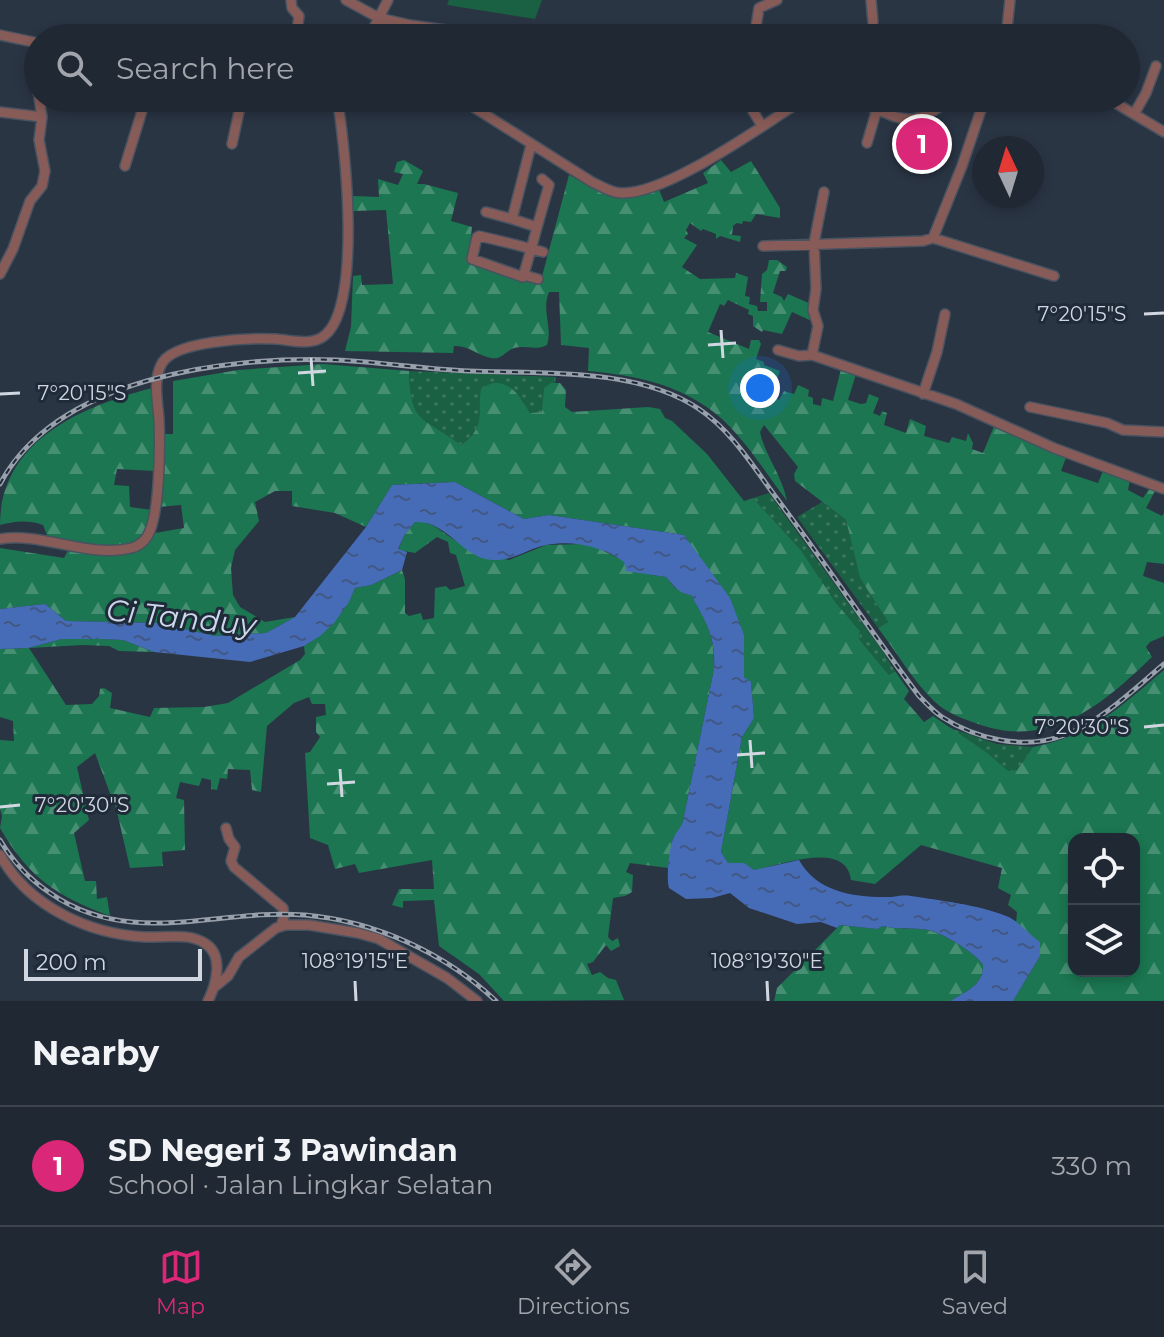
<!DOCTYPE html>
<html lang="en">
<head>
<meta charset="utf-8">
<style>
  body { margin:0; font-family:Montserrat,sans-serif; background:#28303b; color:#f1f3f6 }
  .controls { position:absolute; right:24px; bottom:24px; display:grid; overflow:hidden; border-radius:16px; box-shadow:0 4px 12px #0003 }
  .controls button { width:72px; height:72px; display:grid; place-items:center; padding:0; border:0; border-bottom:2px solid #3d444e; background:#202833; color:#f1f3f6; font:40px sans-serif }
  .compass { position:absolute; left:972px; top:136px; width:72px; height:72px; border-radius:50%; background:#202833; box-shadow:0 4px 12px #0003; rotate:356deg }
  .scale { position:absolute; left:24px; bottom:20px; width:178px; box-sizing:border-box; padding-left:8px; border:4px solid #d0d7e1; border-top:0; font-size:22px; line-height:28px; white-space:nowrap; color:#d0d7e1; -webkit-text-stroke:6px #202b39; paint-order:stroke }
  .you { position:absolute; left:760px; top:388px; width:28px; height:28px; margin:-20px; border:6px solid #fff; border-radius:50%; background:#1a73e8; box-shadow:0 0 0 12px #1a73e833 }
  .badge { display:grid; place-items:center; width:52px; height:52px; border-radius:50%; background:#db2777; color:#fff; font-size:26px; font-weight:700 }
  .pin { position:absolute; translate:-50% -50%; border:4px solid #fff; box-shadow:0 2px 8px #0006 }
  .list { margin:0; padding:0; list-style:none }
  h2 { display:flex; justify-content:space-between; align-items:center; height:104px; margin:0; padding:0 32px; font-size:34px }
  h2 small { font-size:26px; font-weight:400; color:#a2a6ac }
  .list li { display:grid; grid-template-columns:52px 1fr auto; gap:24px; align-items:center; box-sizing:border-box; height:120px; padding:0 32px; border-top:2px solid #3d444e }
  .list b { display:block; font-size:30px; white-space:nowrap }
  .list p { margin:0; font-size:26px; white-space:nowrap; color:#a2a6ac }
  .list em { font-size:26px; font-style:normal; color:#a2a6ac }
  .icon { flex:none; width:44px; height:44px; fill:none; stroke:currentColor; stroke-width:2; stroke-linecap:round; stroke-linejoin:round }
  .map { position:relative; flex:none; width:1164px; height:1001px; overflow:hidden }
  .search { position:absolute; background:#202833; box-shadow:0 4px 12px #0003; left:24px; right:24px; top:24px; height:88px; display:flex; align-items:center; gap:20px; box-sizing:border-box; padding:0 28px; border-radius:44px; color:#a2a6ac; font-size:30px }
  .sheet { height:224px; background:#202833 }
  nav { display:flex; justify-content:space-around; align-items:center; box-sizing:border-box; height:112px; border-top:2px solid #3d444e; background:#202833; font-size:22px; color:#a2a6ac }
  nav a { display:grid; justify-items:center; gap:4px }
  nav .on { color:#db2777 }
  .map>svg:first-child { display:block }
</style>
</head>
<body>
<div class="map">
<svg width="1164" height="1001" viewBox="0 0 1164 1001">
  <defs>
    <pattern id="grass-dots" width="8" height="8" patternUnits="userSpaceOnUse" patternTransform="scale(2)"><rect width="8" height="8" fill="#1a6042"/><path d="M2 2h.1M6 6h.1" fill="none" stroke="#3a765d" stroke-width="1.8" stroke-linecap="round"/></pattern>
    <pattern id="forest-firs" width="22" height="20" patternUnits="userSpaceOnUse" patternTransform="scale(2)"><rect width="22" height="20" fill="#1b7651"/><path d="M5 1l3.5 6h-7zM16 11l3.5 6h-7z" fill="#468f72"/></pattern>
    <pattern id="water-ripples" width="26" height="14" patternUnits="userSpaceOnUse" patternTransform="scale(2)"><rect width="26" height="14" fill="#466cb8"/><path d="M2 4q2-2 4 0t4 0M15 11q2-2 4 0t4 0" fill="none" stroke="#425884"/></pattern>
  </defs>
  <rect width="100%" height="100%" fill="#2a3544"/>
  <!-- built -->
  <path fill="#303f53" d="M929,121L940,124L930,160L906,154L915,125L927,128Z"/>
  <!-- grass -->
  <path fill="url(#grass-dots)" d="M409,371L556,377L555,383H551L542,412L530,413L522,399L481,411C481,425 473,436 461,445C422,415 411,426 409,371Z
    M769,493L882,650L895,671L889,675L859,639L860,631L836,603L801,550L753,498Z
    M822,502L846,520L860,578L888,622L878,628L797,517Z
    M948,727L997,744L1033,747L1017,770L1008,772Z"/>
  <!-- forest -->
  <path fill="url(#forest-firs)" fill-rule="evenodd" d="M404,160L423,171L417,184H424L458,193L451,221L472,227L468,263L540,284L569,175C613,199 608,201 658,187L664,202L708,183L703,173L721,160L731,172L751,161L780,208V218L756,214L751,222L743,221L742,224L736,223L733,226L732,235L741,236L740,242L720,236L716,239V234L703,229L701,231L690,223L686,230L688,234L684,238L697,245L682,267L700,279L735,278L736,273L748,277L745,296L750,297L749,304L757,306L758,311H767V302H760L762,274L767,270L769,260H777L787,267L786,271H780L773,293L782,297L784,301L788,294L811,304L814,322L792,312L782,334L763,330L762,332L753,326V316L748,314L749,310L728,300L724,306L720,304L708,332L749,349L751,340H759L761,344L756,359L764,362V365L780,371L771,396L779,400L784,391L794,394L798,385L809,390L808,396L813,398V404L821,406L822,398L833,401L841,369L856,374L848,400L861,404L866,403L869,394L879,398L873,413L880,416L882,411L887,413L884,425L906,433L910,419L926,426L924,436L949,443L952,437L966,441L968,433L973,443L972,449L983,453L995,424L1067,455L1061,471L1098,483L1103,471L1130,480L1128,490L1143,498L1149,489L1155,491L1146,508L1162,516L1164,513V564L1147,562L1143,576L1164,583V636L1150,642L1146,647L1152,657C1103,704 1051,750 978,724C964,719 946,713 934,701C913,681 896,651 878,628L888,622L860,578L846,520L795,481L794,474L798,467L764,425L760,432C765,456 782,475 787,501C767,475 741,433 716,414C679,384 634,375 588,371L589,348L561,345L559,292H549C541,311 553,327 547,345C536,351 525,345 514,348C505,351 502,360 491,358C477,355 468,345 454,346L453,353L345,351L351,327L353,276L361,275L362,285L393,284L386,210L352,211V196L379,197L378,179L398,185L403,174L394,172L397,162Z
    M323,364L409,371C411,426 422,415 461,445C487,426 477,414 481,389C503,372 520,394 530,413L542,412L544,388L551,383H560L566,390L565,407L572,412L648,407L660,409L665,418L672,421L707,454L744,501L753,498L801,550L836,603L860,631L859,639L889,675L895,671L909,691L904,699L924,722L933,716L986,752L1008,771L1017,770L1033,747C1091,736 1120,707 1164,670V1001H1013L1040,956V943L1016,924L1017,912L1008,905L1011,895L998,888L1002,868L921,845L875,884L851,880C846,839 779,866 754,870L744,864L728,863L721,852L742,737L754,718L751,683L744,677V635L684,535L549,515L524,519L455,482L392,485L366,527L335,513L292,506V491H275L255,502L259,521L235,550L231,568L233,595L240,607L265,622L295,617L266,633L215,636L158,623L66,621L45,604L0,609V548L64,558L70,547L145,545L155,533L184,528L181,505L158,507L162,434H173V381L238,370ZM1074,839H1134V971H1074Z
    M156,387L155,471L117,469L114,485L129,486L130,507L152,510C151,516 151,524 149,529C137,560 74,543 49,540L43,525C28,520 15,521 0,525C0,439 85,405 156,387Z
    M415,522H424L434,526L472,552L509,560L546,545L583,544L598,548L652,575L666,577L675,588L691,595C707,623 715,636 714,669L683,821L679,832L673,838L668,868L630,863L626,872L633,875L632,892L625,896L613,898L608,937L612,941L618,938L620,946L611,951L606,945L593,962L587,964L592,975L600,972L608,978L616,980L624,1000L504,1001L479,974L439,946L434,900L403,901V908L392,905L399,889H434L432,860L359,873L355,864L335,869L328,845L310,838L305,753L310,752L320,737L316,732V717L326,715L325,704H312L309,697L294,703L267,726L261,792L252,790L250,770L228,769L227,779L220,778L217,790L211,789V780L202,778L199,786L180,782L176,798L184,800L185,850L162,852L163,866L130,868L117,812L95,753L77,767L89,820L74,833L85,881H96L97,899L107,897L110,916C56,896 29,878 0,828L2,816L0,809V740L14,741L13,721L0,717V649L28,648L62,639H102L123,640L154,652L119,651L109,646L83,645L29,648L66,705L92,704L99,696L100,689L104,688L112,693L110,708L150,717L154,708L204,707L228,703L300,660L305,654L304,646C326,633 346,612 355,588L371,585L402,570L405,579V613L409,616L421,613L423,620L434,618L435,588L446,586L450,590L465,586L456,555L450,553L448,542L437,537L415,553L398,550L405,534Z
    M840,925L877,929L883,926C898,930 913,927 928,930C942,933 976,953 983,965C984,985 965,992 950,1001H774L777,988Z"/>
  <!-- pitch -->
  <path fill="#1a6042" d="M449,0H542L535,19L447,5Z"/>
  <!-- water -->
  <path fill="url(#water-ripples)" d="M455,482L524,519L549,515L684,535L730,598L744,635V677L751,682L754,718L742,737L721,852L728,863H744L754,870L799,860C817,893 857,898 892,897C898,896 904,895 911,896C937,900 980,905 1006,916C1016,919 1031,936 1040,942V956L1013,1001H950C965,992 984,985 983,965C976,953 942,933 929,930C913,927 898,930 883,926L877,929L840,925L837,928L821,922L797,924L749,908L730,893L712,898L686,899L669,888C666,877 669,850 673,839C676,832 681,828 683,821L714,669C716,637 706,622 691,595C679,594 673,585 666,577L626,571L624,562C601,546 573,540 546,545C527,549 513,561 492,560C462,558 447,520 415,522L405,534L398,549L407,552L402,570L371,585L355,588L349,602L334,623L320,636L304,646L250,662L154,652L123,640L102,639H62L28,648L0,649V609L45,604L66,621L158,623L215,636L266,633L295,617L366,527L392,485Z"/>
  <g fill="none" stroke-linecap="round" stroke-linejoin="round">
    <defs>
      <path id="minor" d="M291,0L292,8L299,16L296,38
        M346,0L379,18L410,25L503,38
        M871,0L873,22
        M0,35L38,43
        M364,38L373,29L388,0
        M754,38L759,8L777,0
        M1006,38L1010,0
        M38,71V93
        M459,98L592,182C601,186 611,193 621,193C666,195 758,128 797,104L811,98
        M750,98V106L762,126
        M846,98C894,111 906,138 950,98
        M1107,98L1164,132
        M0,112L42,117
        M1134,114L1146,93L1156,66
        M867,143L877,109L868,98
        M232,144L242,98
        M531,145L512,219L537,227C533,243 528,260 523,277L472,259L477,237L479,236C501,241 522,246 543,252
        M125,166L146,98
        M824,192L814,243L816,289L813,310L818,326L812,355L956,404L1054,448L1164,489
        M486,212L512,219
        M537,227L549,185L542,179
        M933,238L1054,276
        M763,246L923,241L933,238L962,166L985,98
        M0,274L13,249L30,201L42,186L45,171L39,140L42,117L39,98
        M524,275L538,279
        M778,350L799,356L812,355
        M923,394L937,352L945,314
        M1030,407L1107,423L1123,430L1164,432
        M0,539C45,532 90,560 135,547C141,544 145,541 148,535C160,514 160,445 159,420C158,403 153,381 161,365C172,340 251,338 276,339C291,340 311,346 324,336C363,307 345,143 337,98
        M226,828L229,839L235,847L231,861L234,867L283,908L284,917L281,926
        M0,855C28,906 88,934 145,937C165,938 189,932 206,944C224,956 216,985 208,1001
        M216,986L228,976L239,957L276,928L286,925H309L358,933L379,939L447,978L477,1001"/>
    </defs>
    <!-- minor casing -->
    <use href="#minor" stroke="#485260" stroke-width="12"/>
    <!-- minor -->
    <use href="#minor" stroke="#875c58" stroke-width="9"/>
    <defs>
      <path id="rail" d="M0,484C57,377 227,356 336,360C380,362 424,369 469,371C541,374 637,367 699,409C732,431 754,468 778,500C826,564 871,632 919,696C926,703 934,712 942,717C976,739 1023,750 1062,736C1101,722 1133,690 1164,664
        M0,840C13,862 29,879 50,893C131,949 216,908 305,915C375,921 445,953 496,1001"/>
    </defs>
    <!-- rail casing -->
    <use href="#rail" stroke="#97a0ab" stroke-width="5"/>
    <!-- rail -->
    <use href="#rail" stroke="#202b39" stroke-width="2" stroke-dasharray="6" stroke-linecap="butt"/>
  </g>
  <!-- ticks -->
  <path fill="none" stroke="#d0d7e1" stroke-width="3" d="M1144,314L1164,313M721,330L723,358M708,345L736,343M311,358L313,386M298,373L326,371M0,394L20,393M1144,727L1164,725M750,740L752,768M737,755L765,753M340,769L342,797M327,784L355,782M0,807L20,805M355,981L356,1001M767,981L768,1001"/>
  <g text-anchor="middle" stroke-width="6" stroke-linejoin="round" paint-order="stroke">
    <!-- water labels -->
    <g font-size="30" font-style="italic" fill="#cdd8ed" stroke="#202b39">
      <text transform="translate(181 618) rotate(6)" y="10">Ci Tanduy</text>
    </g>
  </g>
  <g font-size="20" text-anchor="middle" fill="#d0d7e1" stroke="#202b39" stroke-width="6" stroke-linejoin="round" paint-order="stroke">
    <text x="1082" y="321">7°20'15"S</text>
    <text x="82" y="400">7°20'15"S</text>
    <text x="1082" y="734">7°20'30"S</text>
    <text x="82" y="812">7°20'30"S</text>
    <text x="355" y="968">108°19'15"E</text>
    <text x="767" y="968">108°19'30"E</text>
  </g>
</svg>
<div class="controls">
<button><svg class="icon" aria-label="locate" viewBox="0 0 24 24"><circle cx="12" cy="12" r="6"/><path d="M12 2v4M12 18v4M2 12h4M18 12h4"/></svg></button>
<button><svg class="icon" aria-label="layers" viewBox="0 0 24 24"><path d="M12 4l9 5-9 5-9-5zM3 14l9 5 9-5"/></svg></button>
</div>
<svg class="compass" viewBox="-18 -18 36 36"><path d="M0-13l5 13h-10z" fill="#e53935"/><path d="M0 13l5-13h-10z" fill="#a2a6ac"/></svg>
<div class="scale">200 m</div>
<div class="you"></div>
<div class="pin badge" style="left:922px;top:144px">1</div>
<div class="search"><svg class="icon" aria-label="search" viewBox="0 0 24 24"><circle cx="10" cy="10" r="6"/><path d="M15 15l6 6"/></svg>Search here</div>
</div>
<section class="sheet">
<h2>Nearby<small></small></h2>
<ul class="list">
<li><span class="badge">1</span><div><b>SD Negeri 3 Pawindan</b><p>School · Jalan Lingkar Selatan</p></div><em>330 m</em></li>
</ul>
</section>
<nav>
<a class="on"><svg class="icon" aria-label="map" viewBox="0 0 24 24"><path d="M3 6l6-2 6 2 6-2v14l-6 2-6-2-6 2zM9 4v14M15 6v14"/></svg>Map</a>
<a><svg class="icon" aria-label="directions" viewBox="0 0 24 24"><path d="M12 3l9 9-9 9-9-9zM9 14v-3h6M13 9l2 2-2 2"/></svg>Directions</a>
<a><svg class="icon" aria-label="saved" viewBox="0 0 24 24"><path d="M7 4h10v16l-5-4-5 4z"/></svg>Saved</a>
</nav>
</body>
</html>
